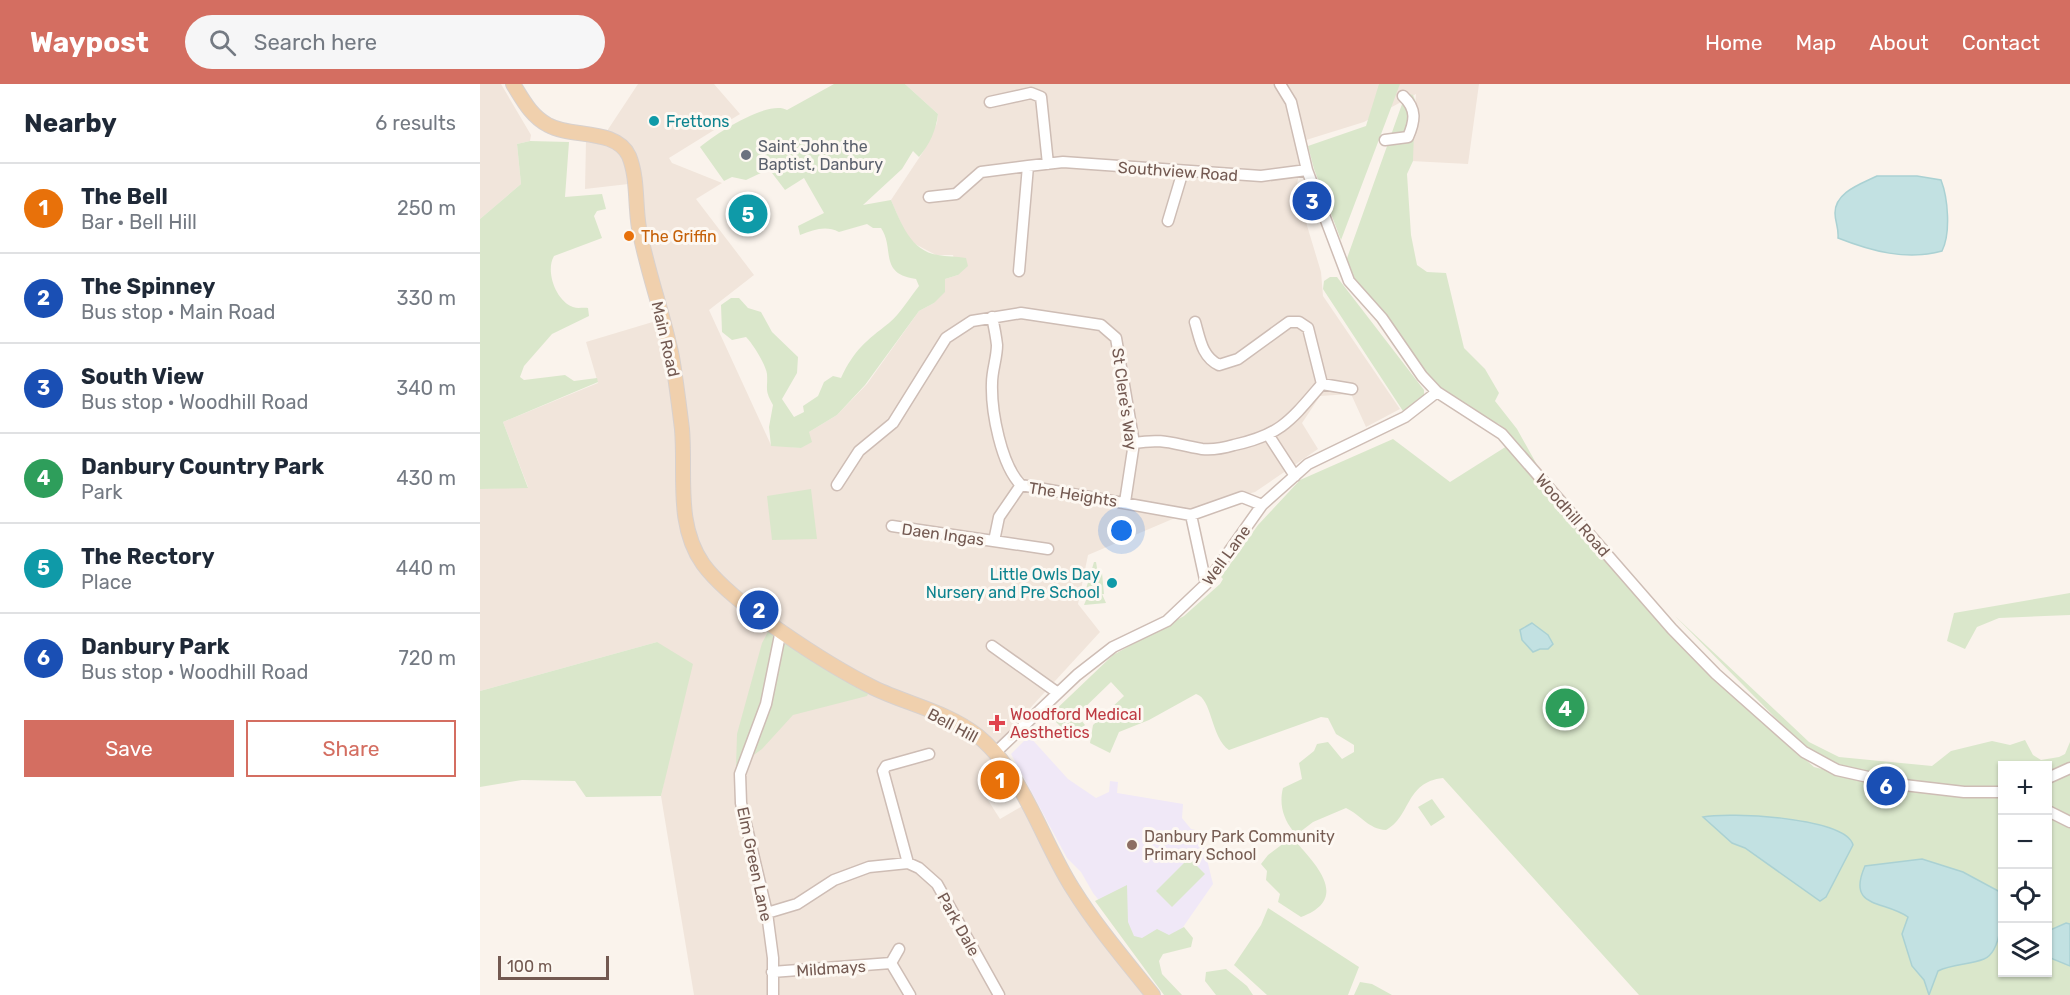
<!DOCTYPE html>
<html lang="en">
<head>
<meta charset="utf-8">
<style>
  body { margin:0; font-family:Rubik,sans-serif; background:#f6f6f7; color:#1f2937 }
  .controls { position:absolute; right:18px; bottom:18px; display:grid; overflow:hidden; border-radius:0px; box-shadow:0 2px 4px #0004 }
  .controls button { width:54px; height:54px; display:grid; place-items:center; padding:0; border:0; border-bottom:2px solid #e0e1e3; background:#fff; color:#1f2937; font:30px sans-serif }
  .scale { position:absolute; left:18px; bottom:15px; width:111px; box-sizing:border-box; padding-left:6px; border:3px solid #735951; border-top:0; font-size:16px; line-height:21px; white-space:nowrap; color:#735951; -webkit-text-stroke:4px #fdf8f2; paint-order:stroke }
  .you { position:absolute; left:642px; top:447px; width:21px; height:21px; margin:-15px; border:4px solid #fff; border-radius:50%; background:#1a73e8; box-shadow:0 0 0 9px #1a73e833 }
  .badge { display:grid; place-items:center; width:39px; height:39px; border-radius:50%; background:#d46e61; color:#fff; font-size:20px; font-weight:700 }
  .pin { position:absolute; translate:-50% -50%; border:3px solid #fff; box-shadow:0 2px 6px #0006 }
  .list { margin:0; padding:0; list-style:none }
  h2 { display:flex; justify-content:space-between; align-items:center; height:78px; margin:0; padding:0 24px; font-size:26px }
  h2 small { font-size:20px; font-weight:400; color:#747a83 }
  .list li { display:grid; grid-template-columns:39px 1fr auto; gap:18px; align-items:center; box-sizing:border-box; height:90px; padding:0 24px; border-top:2px solid #e0e1e3 }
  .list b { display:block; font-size:22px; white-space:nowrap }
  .list p { margin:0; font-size:20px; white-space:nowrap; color:#747a83 }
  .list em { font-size:20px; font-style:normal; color:#747a83 }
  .actions { display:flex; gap:12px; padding:18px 24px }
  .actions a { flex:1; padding:14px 0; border:2px solid #d46e61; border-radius:0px; text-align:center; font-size:21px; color:#d46e61 }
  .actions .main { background:#d46e61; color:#fff }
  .icon { flex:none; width:33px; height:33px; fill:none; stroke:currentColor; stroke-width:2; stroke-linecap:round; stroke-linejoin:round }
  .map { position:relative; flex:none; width:1590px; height:911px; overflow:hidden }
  header { display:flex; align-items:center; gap:36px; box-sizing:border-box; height:84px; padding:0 30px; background:#d46e61; color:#fff }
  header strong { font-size:28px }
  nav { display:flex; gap:33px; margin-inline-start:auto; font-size:21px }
  .search { width:420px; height:54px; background:#f6f6f7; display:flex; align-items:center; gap:15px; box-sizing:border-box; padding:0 21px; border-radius:33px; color:#747a83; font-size:22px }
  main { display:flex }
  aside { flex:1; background:#fff }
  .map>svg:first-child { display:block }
</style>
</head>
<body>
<header>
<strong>Waypost</strong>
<div class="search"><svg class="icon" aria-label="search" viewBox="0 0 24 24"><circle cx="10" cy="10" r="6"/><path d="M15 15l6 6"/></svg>Search here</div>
<nav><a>Home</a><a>Map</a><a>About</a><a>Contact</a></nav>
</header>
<main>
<aside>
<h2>Nearby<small>6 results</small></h2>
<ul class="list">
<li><span class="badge" style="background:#e8710a">1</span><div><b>The Bell</b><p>Bar · Bell Hill</p></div><em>250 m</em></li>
<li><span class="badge" style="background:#1a4fb4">2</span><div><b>The Spinney</b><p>Bus stop · Main Road</p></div><em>330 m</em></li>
<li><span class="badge" style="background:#1a4fb4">3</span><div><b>South View</b><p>Bus stop · Woodhill Road</p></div><em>340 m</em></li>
<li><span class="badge" style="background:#2e9e5b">4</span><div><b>Danbury Country Park</b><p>Park</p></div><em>430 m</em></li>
<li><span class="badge" style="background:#0f9aa8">5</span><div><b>The Rectory</b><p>Place</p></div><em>440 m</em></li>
<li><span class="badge" style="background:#1a4fb4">6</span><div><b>Danbury Park</b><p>Bus stop · Woodhill Road</p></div><em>720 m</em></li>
</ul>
<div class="actions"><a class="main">Save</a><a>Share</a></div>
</aside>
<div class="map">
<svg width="1590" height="911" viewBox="0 0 1590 911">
  <rect width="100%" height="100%" fill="#faf3ec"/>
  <!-- residential -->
  <path fill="#f1e5db" d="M0,0H21L51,51L50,57L37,60L41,100L0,135Z
    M158,0H234L260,30L189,74L192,79L242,99L216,115L274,191L229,226L291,361L321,364L329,348L357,331L387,300L439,227L454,219L465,195L478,191L473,171H456L435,160L426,151L411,116L443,68L457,39L458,30L425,0H999L988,80L931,77L936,10L884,38L826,56L816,105L841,188L843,212L920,325L886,343L871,310L840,312L822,339L838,365L775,408L716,425L608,471L598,520L620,548L509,669L521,683L499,702L520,735L551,717L575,757L595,801L679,911H214L181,712L186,688L177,558L0,607V405L48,403L23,338L118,299L106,258L186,234L163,147L157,99L105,105L106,57L125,50Z"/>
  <!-- education -->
  <path fill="#f0e8f7" d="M549,652L588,695L616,714L629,708L630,697L638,698L637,709L703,720L702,734L711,745L720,747L733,800L701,846L689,851L662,869L613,809L601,788L587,774L531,670Z"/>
  <!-- green -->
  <path fill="#dae7cb" d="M354,0H425L458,30C456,46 450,60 439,73L433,67L422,85L383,121L411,116C421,138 430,167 458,171C467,173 476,172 486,174L488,182L478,191L465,195V208L454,219L439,227L385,301L357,331L329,348L332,358L321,364L291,362L289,343L293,321C284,305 288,306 287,290C286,281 273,260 266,253L252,256L242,248L241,221L251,214H259L268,224L281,228L292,248L318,273L317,289L302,315L314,333L324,328L323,322L338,312L344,298L353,292L361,294C374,266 386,257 409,239C420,230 430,213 439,202L436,195C398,190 415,164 401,144H393L387,140L359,148C345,141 334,146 320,151L318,142L344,129L324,94L305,106L289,85L266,96L252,93L244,97L220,63C235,50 289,15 307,26Z
    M899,0H920L861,156L834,85L828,62L886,42Z
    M926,9L933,11L935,16L933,77L927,90L931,151L937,181L947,188L966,189L984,264L1005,285L1019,309L1015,317L1037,345L1071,406L1019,340L1004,334L964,308L946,291L870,188L866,177Z
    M50,57L89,58L85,113L122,110L126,125L117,127L114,132L122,154L74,172C65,187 76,217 93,223C98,225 103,223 108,224L109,232L72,250L44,282L40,293L44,296L85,291L94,297L117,294L118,298L23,338L48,404L0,405V135L41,100L37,60Z
    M850,193H857L944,306V314L926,327H923L843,205L844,197Z
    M913,355L970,398L1027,362L1239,599L1334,683L1397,699L1522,711V888H1568V731L1590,743V911H1159L963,694C925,698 931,733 906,746C888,745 881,731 866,724L833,738L820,748L813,747C803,734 799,720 803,704L822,695L819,679L834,667L837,660L848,658L862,675L874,668V661L856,650L848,634L841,633L749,666C731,654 732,614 716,610L669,636L639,648L630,669L610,659L613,641L644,612L631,598L597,631L605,641L594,650L587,649L571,633L567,637L568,633L633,571L704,532L740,500L743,495L741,493L778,441L820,396Z
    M331,405L337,455L292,456L287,412Z
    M614,478H616L618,490L622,489L624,510H622L626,519L604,521L606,516L603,515Z
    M1590,509V531L1519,534L1497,543L1485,565L1467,557L1474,529Z
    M1195,532L1329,658L1359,673L1452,682L1471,667L1512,657L1530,661L1545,656L1553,671L1561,676L1579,673L1585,670L1590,658V682L1568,690V682H1522V703C1460,704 1397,694 1337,676Z
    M289,546L388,610L387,612L313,631L282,665L256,684L257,650L282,559Z
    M177,558L213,580L181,712L106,713L95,697L42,696L0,703V607Z
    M1590,688V735L1568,724V696Z
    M952,715L965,733L951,742L938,723Z
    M804,759H817C838,783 869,815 821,833L798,818L800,810L786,796L787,787L781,780L788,771Z
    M709,774L725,790L692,823L676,807Z
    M647,801L648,838L654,852L662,854L677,845L689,851L704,843L713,854L711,863L683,870L679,877L682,890L702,911H684L615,817Z
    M788,824L879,883L868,911H787L754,881L781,841Z
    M746,885L767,902L773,911H736L725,897L726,888Z
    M880,898L892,900L912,911H874Z"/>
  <!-- water -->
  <path fill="#c2e1e2" stroke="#aad1d3" stroke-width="1.5" d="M1397,92H1437L1461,96C1468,114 1471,149 1462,167C1427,177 1391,167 1358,154C1359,144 1355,138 1355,129C1355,108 1381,100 1397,92Z
    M1052,539L1068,551L1073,560L1068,565H1060L1053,568L1042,556L1040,546Z
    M1223,733C1248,728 1366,733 1373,761L1346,813L1340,817L1265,764L1252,759Z
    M1442,775L1483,788L1522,809C1523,825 1522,868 1504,875C1489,881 1473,880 1458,887L1449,911L1444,896L1432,882L1422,850L1428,833C1404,816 1366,825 1385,782Z
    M1586,839L1590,840V882L1568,873V847Z"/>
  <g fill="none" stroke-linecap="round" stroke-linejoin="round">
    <defs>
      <path id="minor" d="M800,0L811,18L827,86L869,197L902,234L942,292L957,308L1022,350L1192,545L1236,590L1324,668L1357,686L1424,701L1484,708H1522
        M510,18L551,9L561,13L568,80
        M905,56L928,53C935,37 937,25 923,12
        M449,113L476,110L501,88L548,82
        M688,137L703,87
        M539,187L548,82L583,78L781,92L827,86
        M512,233C514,242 516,252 517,261C517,274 512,286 512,299C511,327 521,381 541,401L711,431L762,413L782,421
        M715,238C720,255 722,273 739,281L758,275L809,238H819L828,244L842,300
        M789,352L815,392
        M654,359C685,354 692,360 722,365C732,366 744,364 754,361C801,351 811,336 842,300L872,305
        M357,401L379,367L413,339L466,254L492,237L541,229L621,241L636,254L654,359L645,418
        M711,431L726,500
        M412,442L568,465
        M514,457L519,433L541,401
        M512,562L578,609
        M516,668L597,591L633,563L687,537L726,500L782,421L828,380L925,333L957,308
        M1568,694L1590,684
        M1568,727L1590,738
        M428,779L403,687L406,682L449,670
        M287,829L317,820L354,796L389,783L428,779L439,784L457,800L519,911
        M411,879L419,865
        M292,888L411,879L430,911
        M293,911V874L287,829L261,719L260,690L286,620L301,546"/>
      <path id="major" d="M33,0C43,16 51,32 68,41C91,54 136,44 149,72C158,94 155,121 159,144C167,187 183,229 192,273C196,296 199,321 202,345C206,390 195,440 223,480C252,520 348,581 394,604C427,620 468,628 498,652C544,690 561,755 593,805C616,842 645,876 673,911"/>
    </defs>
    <!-- minor casing -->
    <use href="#minor" stroke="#cebdb5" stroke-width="13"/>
    <!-- major casing -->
    <use href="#major" stroke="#d8d1ce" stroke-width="16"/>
    <!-- minor -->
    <use href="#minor" stroke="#fff" stroke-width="10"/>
    <!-- major -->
    <use href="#major" stroke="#f0d0ad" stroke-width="14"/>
  </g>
  <!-- markers -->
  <g fill="#0f9aa8" stroke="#fdf8f2" stroke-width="2">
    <circle cx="174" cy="37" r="6"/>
    <circle cx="632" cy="499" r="6"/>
  </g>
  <circle fill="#6b7280" stroke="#fdf8f2" stroke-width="2" cx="266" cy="71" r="6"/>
  <circle fill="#e8710a" stroke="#fdf8f2" stroke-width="2" cx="149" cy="152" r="6"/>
  <path fill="#e0444e" stroke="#fdf8f2" stroke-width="2" d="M514 630h6v6h6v6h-6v6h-6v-6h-6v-6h6z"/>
  <circle fill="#8d6e63" stroke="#fdf8f2" stroke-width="2" cx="652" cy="761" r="6"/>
  <g text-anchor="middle" stroke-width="6" stroke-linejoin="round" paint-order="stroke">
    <!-- culture labels -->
    <g font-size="16" fill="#0d838f" stroke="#fdf8f2" text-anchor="start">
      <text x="186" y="43">Frettons</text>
      <text x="620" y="496" text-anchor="end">Little Owls Day<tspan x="620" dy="18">Nursery and Pre School</tspan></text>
    </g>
    <!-- worship labels -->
    <g font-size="16" fill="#5b616d" stroke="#fdf8f2" text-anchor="start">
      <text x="278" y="68">Saint John the<tspan x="278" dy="18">Baptist, Danbury</tspan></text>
    </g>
    <!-- street labels -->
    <g font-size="16" fill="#735951" stroke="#fdf8f2">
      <text transform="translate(698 87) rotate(4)" y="6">Southview Road</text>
      <text transform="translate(186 255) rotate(77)" y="6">Main Road</text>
      <text transform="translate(645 315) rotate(82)" y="6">St Clere's Way</text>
      <text transform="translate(593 410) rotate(9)" y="6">The Heights</text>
      <text transform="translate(1093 431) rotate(49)" y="6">Woodhill Road</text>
      <text transform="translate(463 450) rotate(8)" y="6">Daen Ingas</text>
      <text transform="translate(746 471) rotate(-54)" y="6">Well Lane</text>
      <text transform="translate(473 641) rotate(28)" y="6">Bell Hill</text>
      <text transform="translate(275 780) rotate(78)" y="6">Elm Green Lane</text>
      <text transform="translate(479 840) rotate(61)" y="6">Park Dale</text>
      <text transform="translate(351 884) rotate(-4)" y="6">Mildmays</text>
    </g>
    <!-- food labels -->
    <g font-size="16" fill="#c56008" stroke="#fdf8f2" text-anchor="start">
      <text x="161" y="158">The Griffin</text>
    </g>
    <!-- health labels -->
    <g font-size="16" fill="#be3a42" stroke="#fdf8f2" text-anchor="start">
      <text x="530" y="636">Woodford Medical<tspan x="530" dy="18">Aesthetics</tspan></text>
    </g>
    <!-- education labels -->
    <g font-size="16" fill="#785e54" stroke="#fdf8f2" text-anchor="start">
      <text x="664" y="758">Danbury Park Community<tspan x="664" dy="18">Primary School</tspan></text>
    </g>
  </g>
</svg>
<div class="controls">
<button>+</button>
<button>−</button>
<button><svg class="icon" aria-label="locate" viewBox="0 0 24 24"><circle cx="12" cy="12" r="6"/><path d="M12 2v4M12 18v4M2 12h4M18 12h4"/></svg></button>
<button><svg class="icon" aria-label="layers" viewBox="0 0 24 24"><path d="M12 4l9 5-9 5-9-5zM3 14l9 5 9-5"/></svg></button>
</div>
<div class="scale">100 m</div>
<div class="you"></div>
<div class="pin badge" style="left:520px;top:696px;background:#e8710a">1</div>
<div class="pin badge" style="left:279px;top:526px;background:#1a4fb4">2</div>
<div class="pin badge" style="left:832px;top:117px;background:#1a4fb4">3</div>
<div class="pin badge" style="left:1085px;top:624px;background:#2e9e5b">4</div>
<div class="pin badge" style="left:268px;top:130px;background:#0f9aa8">5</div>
<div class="pin badge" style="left:1406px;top:702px;background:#1a4fb4">6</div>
</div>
</main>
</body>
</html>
